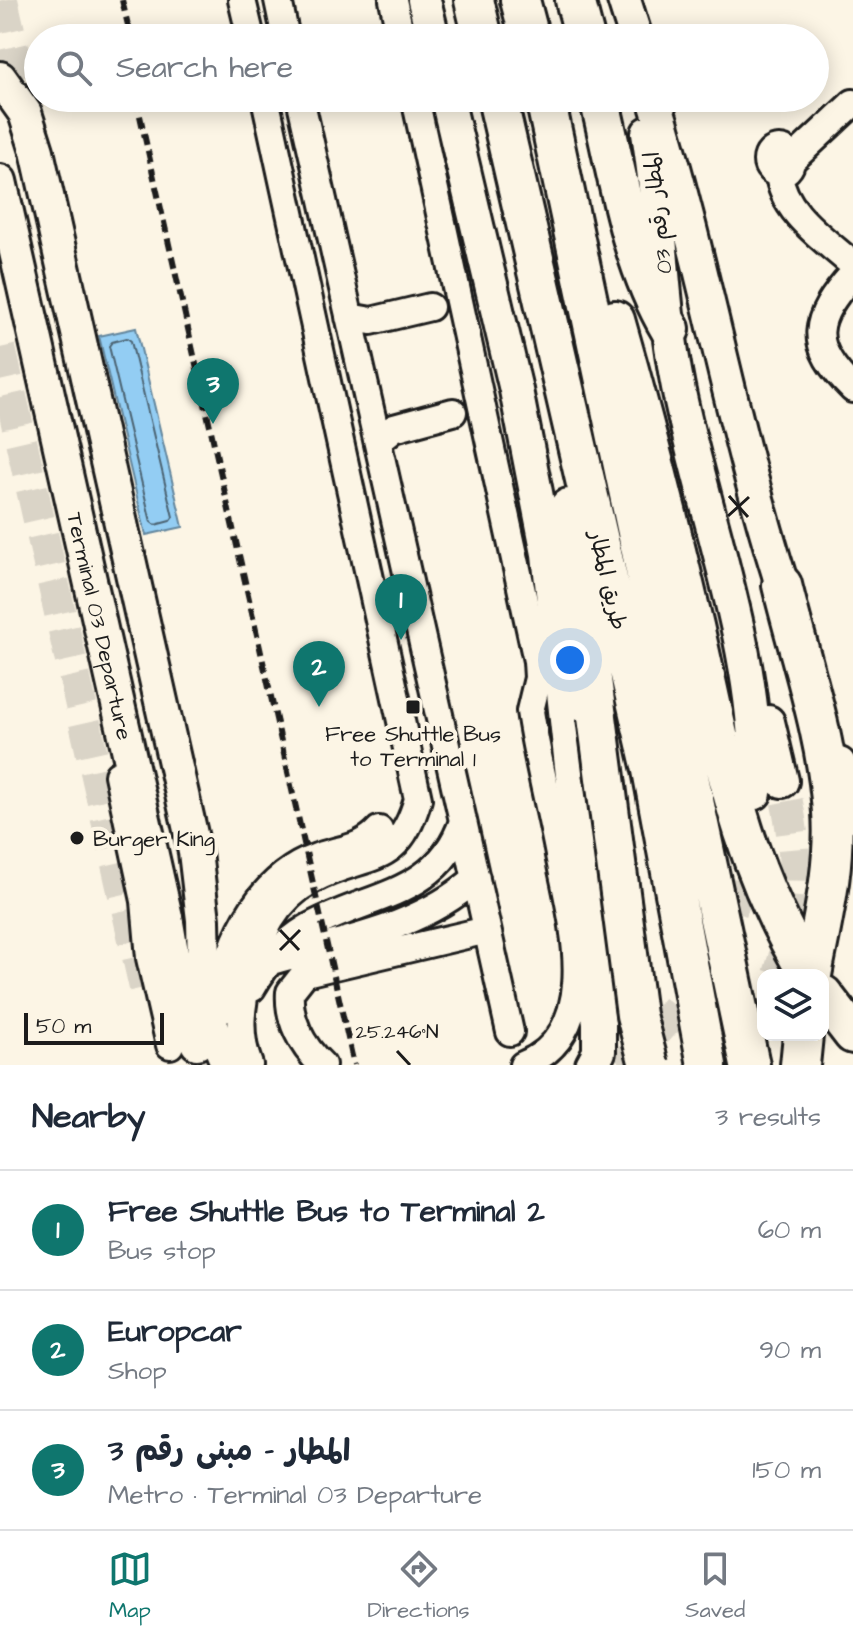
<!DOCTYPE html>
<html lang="en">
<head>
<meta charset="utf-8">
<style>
  body { margin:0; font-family:"Architects Daughter","Playpen Sans Arabic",sans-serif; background:#f2f2f3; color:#1f2937 }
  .controls { position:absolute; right:24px; bottom:24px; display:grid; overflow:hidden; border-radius:16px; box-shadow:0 4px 20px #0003 }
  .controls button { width:72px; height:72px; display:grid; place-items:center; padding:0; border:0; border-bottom:2px solid #e0e1e3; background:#fff; color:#1f2937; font:40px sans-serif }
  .scale { position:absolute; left:24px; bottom:20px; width:140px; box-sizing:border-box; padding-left:8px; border:4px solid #1c1c1c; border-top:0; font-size:22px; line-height:28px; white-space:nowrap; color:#1c1c1c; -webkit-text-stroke:6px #fcf5e5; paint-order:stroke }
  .you { position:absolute; left:570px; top:660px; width:28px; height:28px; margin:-20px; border:6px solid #fff; border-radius:50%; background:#1a73e8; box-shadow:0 0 0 12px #1a73e833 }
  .badge { display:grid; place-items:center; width:52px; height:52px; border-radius:50%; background:#0f766e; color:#fff; font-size:26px; font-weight:700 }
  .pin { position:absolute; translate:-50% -66px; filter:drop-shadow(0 2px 4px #0008) }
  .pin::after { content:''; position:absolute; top:42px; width:28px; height:24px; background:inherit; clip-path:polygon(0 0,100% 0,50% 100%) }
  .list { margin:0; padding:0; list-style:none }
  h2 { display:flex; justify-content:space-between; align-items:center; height:104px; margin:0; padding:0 32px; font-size:34px }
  h2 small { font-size:26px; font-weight:400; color:#747a83 }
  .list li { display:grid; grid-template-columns:52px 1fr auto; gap:24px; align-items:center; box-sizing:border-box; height:120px; padding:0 32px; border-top:2px solid #e0e1e3 }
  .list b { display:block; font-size:30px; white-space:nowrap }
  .list p { margin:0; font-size:26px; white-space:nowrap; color:#747a83 }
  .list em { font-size:26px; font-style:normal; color:#747a83 }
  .icon { flex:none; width:44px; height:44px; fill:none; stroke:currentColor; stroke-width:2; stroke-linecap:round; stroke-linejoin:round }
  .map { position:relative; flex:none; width:853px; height:1065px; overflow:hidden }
  .search { position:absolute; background:#fff; box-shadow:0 4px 20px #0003; left:24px; right:24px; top:24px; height:88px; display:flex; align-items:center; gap:20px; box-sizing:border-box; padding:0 28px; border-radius:44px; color:#747a83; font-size:30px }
  .sheet { height:464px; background:#fff }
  nav { display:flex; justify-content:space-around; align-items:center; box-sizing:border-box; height:112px; border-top:2px solid #e0e1e3; background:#fff; font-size:22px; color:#747a83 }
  nav a { display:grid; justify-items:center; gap:4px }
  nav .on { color:#0f766e }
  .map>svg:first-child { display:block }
</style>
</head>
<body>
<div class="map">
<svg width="853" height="1065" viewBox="0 0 853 1065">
  <rect width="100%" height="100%" fill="#fcf5e5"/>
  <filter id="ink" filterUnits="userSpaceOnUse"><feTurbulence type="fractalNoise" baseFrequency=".0125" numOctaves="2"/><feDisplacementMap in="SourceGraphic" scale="16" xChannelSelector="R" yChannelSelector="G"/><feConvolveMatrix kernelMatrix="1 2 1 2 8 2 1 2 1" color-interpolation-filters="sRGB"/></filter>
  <g filter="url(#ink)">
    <!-- water -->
    <path fill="#93cdf3" stroke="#63869d" stroke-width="2" d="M136,328L183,527L146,535L99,336Z"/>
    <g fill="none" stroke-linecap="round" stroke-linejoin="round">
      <!-- shore -->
      <path stroke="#4c6372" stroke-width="2" d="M127,338L131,341L173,517L170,521L155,525L151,522L109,346L112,342Z"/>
      <!-- major-tunnel -->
      <path stroke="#dad4c7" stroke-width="32" stroke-dasharray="32 16" stroke-linecap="butt" d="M2,0L30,122
        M0,348L146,992
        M779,975C800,910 799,847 782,781
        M181,1017L197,1065
        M621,1065C692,1006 732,932 751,842
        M730,1065L763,1013"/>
      <defs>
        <path id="minor" d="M242,0L251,38
          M278,0L286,38
          M393,0L401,38
          M415,98L537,661L538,678L530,711C537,759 550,807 559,855C572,919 605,1032 523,1065
          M767 161a12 12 0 1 1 24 0a12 12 0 1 1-24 0Z
          M791,161L853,103
          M779,173C782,213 826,240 853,265
          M853,274C812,320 807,344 853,389
          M349,317L371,321L430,307
          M378,441L394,428L453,412
          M118,775L145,901L150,958L170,1045
          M463,821L510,1032
          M275,960C346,940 420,928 476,878
          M252,988C265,965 283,943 306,929C365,894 438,897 463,821L300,98
          M220,1011C224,950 254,880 317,857C339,849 362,849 379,830
          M249,1065C237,1034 241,1006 249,974C259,935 275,900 312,880C365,851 398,870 418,799L265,98
          M322,1065C302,1046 288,1020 290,992L305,973L487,930"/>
        <g id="major">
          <path d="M424,0L433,38"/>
          <path d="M624,0L636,38"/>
          <path d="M0,78L25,113L37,151L195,852L203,920L205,1010L228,1065"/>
          <path d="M447,98L516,390L548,554L599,1024V1052L592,1065"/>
          <path d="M654,98C706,267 734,442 790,609"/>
          <path d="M648,133C662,217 661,303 678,387C705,521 760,654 755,793"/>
          <path id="s1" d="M0,181L166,917L179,994L197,1043"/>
          <path d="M768,722L782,781"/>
          <path d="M839,764L853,815"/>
        </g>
        <path id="highway" d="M474,0L483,38
          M520,0L530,38
          M575,0L585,38
          M497,98L652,770L707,1065
          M545,98L750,1065
          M599,98C618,175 629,260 670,329
          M615,320C644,421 670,523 694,626C724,757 737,857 809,975
          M569,508L597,717
          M782,585C800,659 827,736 832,812C836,867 822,921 812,975
          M823,995L853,1034
          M800,1065L803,1035"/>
      </defs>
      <!-- minor casing -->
      <use href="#minor" stroke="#1c1c1c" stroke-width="32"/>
      <!-- major casing -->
      <use href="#major" stroke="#1c1c1c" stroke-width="38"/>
      <!-- highway casing -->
      <use href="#highway" stroke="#1c1c1c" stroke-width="44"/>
      <!-- minor -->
      <use href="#minor" stroke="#fcf5e5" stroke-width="26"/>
      <!-- major -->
      <use href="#major" stroke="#fcf5e5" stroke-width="32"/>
      <!-- highway -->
      <use href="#highway" stroke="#fcf5e5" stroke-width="38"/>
      <!-- rail -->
      <path stroke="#1c1c1c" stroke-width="6" stroke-dasharray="12 6" stroke-linecap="butt" d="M122,0L131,38
        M136,98L354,1065"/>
      <defs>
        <path id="highway-bridge" d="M597,717L636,1015L649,1065"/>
      </defs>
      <!-- highway-bridge casing -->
      <use href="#highway-bridge" stroke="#1c1c1c" stroke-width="44" stroke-linecap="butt"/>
      <!-- highway-bridge -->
      <use href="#highway-bridge" stroke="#fcf5e5" stroke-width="38"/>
    </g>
  </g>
  <!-- ticks -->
  <path fill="none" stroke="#1c1c1c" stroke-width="3" d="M729,496L748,517M728,516L749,497M280,930L299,950M280,950L300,930M397,1051L410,1065"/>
  <!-- markers -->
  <g fill="#1c1c1c" stroke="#fcf5e5" stroke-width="3">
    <rect x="405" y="699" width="16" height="16" rx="4"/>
    <circle cx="77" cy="838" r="8"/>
  </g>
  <g text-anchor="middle" stroke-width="8" stroke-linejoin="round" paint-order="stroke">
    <!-- street labels -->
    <g font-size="22" fill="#1c1c1c" stroke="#fcf5e5">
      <text transform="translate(657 213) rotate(-96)" y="8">المطار رقم 03</text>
      <text transform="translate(609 580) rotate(77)" y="8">طريق المطار</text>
      <text dy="8" stroke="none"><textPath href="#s1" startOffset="456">Terminal 03 Departure</textPath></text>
    </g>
    <!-- poi labels -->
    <g font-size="22" fill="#1c1c1c" stroke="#fcf5e5">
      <text x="413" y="741">Free Shuttle Bus<tspan x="413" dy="25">to Terminal 1</tspan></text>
      <text x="93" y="846" text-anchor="start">Burger King</text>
    </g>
  </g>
  <g font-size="20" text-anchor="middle" fill="#1c1c1c" stroke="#fcf5e5" stroke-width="8" stroke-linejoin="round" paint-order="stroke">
    <text x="397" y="1038">25.246°N</text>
  </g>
</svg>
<div class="controls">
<button><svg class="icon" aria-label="layers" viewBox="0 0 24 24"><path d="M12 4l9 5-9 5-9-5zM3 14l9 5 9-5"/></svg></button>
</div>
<div class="scale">50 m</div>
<div class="you"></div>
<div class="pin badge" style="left:401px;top:640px">1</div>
<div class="pin badge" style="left:319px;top:707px">2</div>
<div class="pin badge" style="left:213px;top:424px">3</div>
<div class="search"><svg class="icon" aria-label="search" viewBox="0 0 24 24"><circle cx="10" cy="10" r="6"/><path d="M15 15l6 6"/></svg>Search here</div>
</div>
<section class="sheet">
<h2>Nearby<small>3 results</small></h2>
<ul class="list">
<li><span class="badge">1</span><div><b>Free Shuttle Bus to Terminal 2</b><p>Bus stop</p></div><em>60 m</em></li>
<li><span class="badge">2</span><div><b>Europcar</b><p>Shop</p></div><em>90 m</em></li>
<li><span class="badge">3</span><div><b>المطار - مبنى رقم 3</b><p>Metro · Terminal 03 Departure</p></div><em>150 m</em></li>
</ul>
</section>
<nav>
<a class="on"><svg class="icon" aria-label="map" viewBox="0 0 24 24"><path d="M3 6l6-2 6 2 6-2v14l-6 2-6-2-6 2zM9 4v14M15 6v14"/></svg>Map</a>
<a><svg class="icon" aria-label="directions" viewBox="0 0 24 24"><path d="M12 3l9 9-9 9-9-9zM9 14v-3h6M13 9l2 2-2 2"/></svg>Directions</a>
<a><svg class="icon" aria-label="saved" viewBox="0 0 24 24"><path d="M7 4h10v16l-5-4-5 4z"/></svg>Saved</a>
</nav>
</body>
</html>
